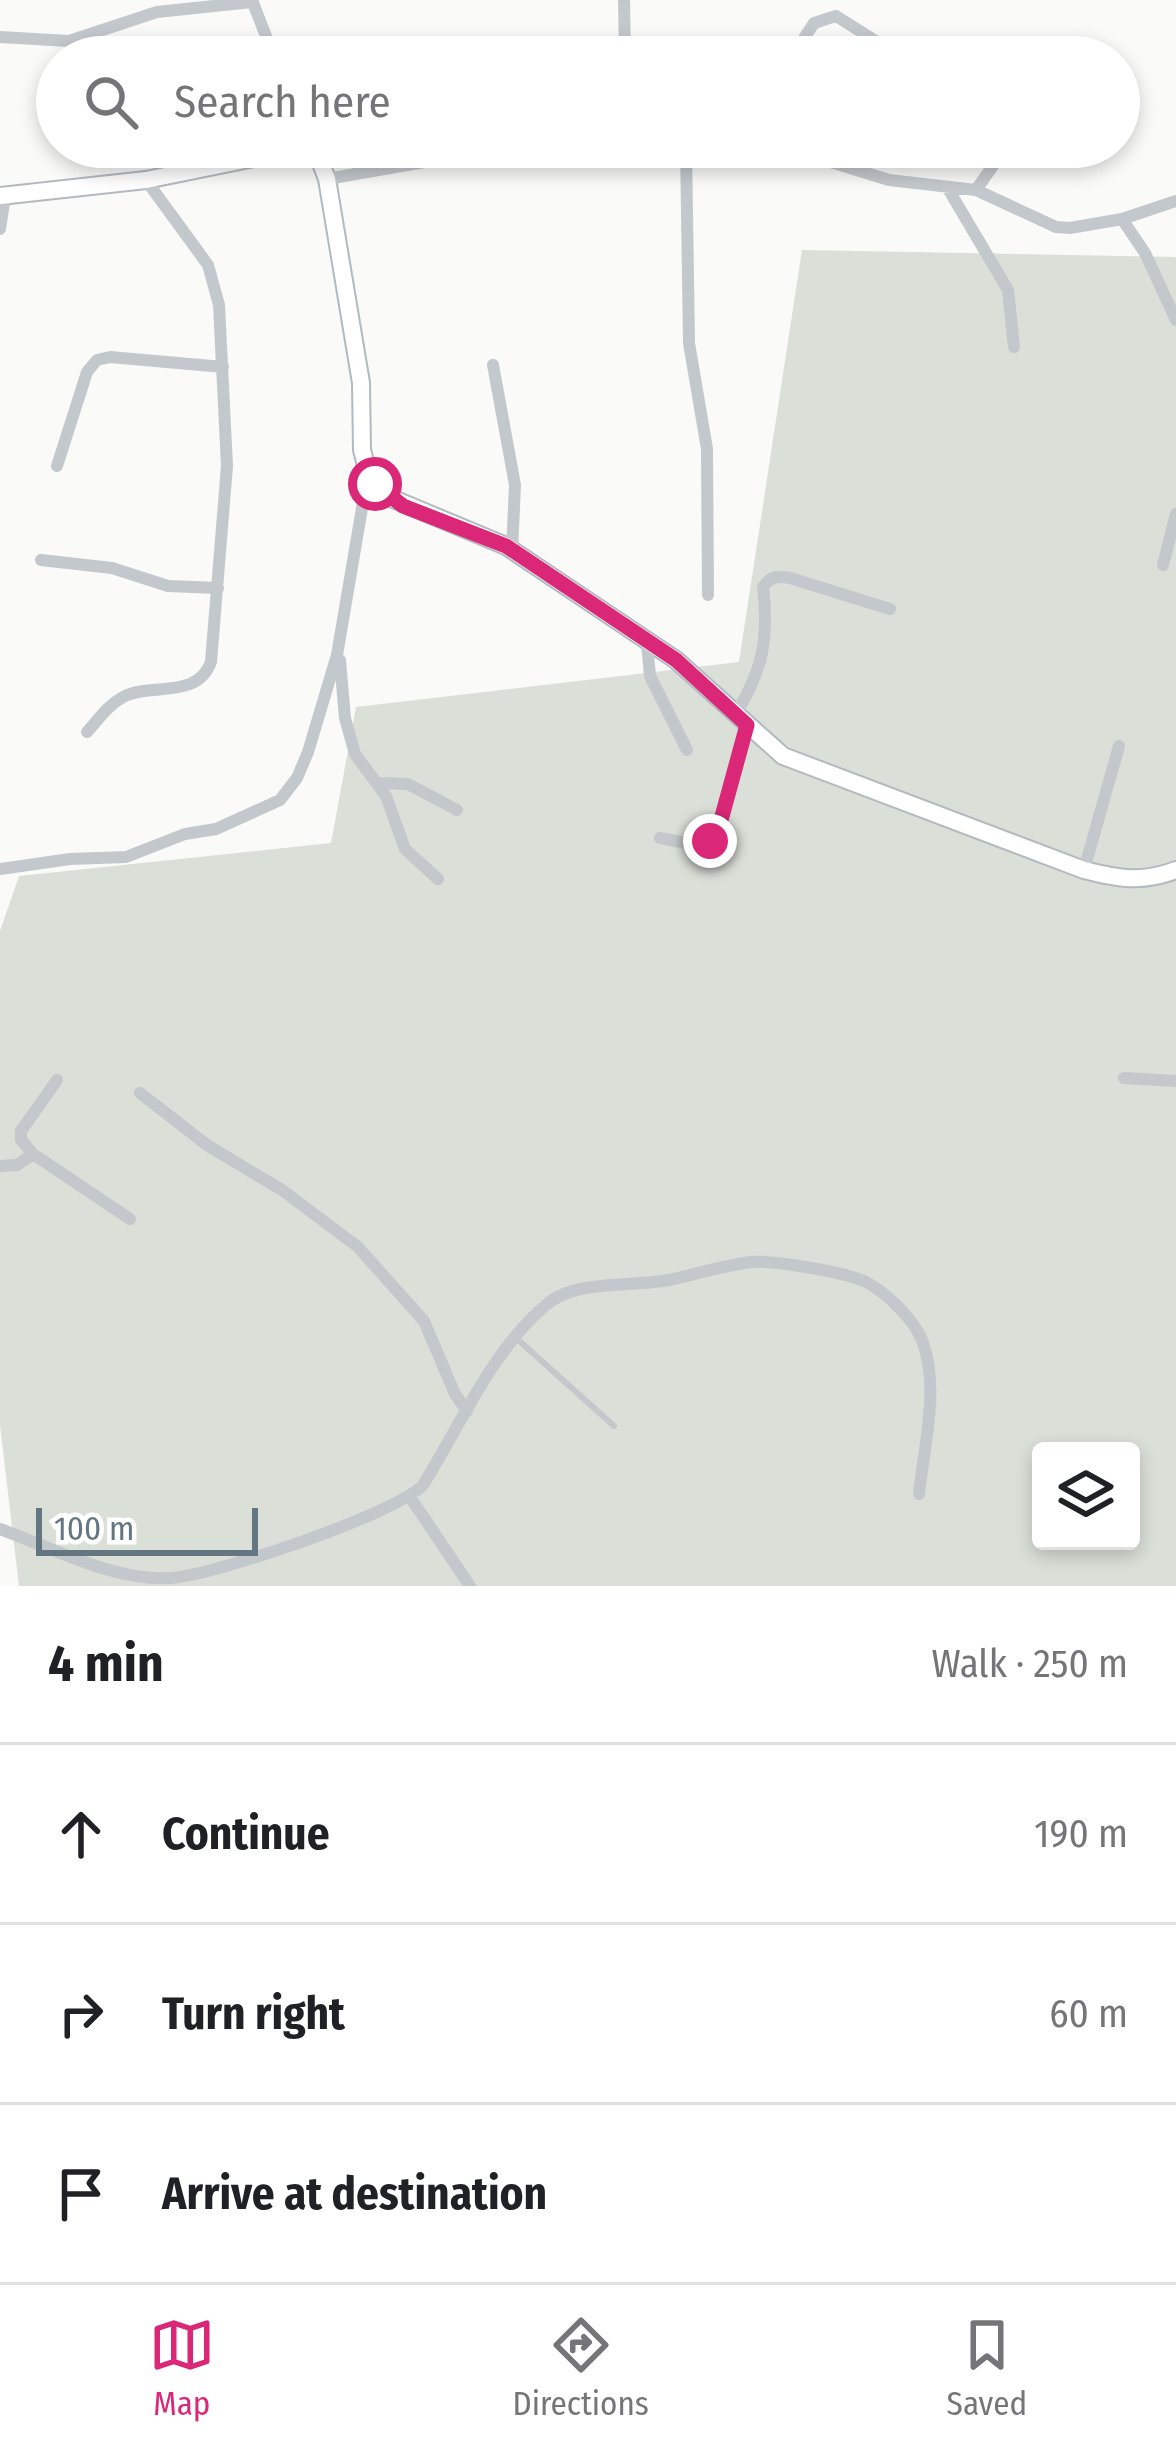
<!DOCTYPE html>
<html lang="en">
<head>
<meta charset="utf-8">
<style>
  body { margin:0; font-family:"Fira Sans Condensed",sans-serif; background:#f2f2f2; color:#202124 }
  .controls { position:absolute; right:36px; bottom:36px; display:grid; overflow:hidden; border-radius:12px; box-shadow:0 6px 18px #0003 }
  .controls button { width:108px; height:108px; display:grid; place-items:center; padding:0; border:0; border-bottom:3px solid #e0e0e0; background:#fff; color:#202124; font:60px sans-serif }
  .scale { position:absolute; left:36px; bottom:30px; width:222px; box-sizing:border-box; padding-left:12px; border:6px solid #657683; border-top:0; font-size:33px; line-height:42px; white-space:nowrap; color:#657683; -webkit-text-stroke:9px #fff; paint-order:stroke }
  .stop { position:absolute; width:36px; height:36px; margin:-27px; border:9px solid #db2777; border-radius:50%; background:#fff }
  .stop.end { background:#db2777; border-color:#fff; box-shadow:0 3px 12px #0008 }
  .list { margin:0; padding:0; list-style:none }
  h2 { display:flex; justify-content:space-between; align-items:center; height:156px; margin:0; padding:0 48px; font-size:51px }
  h2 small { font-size:39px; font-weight:400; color:#757577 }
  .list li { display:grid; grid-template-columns:78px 1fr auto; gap:36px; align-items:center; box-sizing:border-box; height:180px; padding:0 48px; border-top:3px solid #e0e0e0 }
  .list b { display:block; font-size:45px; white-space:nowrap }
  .list em { font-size:39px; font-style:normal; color:#757577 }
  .icon { flex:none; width:66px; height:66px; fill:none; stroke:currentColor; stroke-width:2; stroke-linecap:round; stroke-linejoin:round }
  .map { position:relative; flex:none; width:1176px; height:1586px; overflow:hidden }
  .search { position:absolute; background:#fff; box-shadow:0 6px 18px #0003; left:36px; right:36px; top:36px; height:132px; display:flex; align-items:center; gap:30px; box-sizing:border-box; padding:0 42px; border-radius:66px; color:#757577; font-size:45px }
  .sheet { height:696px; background:#fff }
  nav { display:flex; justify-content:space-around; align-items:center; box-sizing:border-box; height:168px; border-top:3px solid #e0e0e0; background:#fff; font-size:33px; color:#757577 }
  nav a { display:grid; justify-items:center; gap:6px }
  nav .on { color:#db2777 }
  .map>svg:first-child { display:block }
</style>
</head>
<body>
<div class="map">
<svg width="1176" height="1586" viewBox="0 0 1176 1586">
  <rect width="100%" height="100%" fill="#fafaf8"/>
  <!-- green -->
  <path fill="#dadfd7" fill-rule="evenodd" d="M802,250L1176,257V1586H19L0,1425V931L19,876L331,843L356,707L739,662ZM1041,1451H1131V1541H1041Z"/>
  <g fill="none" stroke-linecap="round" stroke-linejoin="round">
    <defs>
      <path id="secondary" d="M0,196L146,180L283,152H301L319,158L327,179L361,383L362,450L368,473L386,496L506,546L676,660L783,756L1084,870C1119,879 1142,883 1176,870"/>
    </defs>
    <!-- secondary casing -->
    <use href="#secondary" stroke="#b3babf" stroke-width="20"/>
    <!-- lane -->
    <path stroke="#c3c8cc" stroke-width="6" d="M515,1337L614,1426"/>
    <!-- street -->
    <path stroke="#c3c8cc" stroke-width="12" d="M252,0L274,57
      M624,0L625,57
      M0,37L69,41L157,12L252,2
      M999,47L1011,57
      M792,57L814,23L836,16L901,57
      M686,147L689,343L707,449L708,595
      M782,147L889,180L976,190L1056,227L1070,228L1122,219L1176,201
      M327,179L453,157L627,147
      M947,187L1008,290L1014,347
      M976,190L1006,147
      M1122,219L1145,253L1176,320
      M0,229L5,196
      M493,365L515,485L512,551
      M57,466L87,372L97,360L110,357L223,367
      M41,560L112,568L168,586L218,588
      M1163,565L1176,514
      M647,643L650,676L687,750
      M340,660L345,718L355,754L386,796L405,849L438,879
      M736,713C763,671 769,637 763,587C771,576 777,576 790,578L890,609
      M87,732C98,720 108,705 123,697C152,682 197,700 211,662L227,466L219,305L208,265L146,180
      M377,783L408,784L457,810
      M660,838C682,842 702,850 718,831L747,725
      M0,869L70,859L126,857L185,834L216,829L280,800L297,778L308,752L337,655L368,473
      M1084,870L1119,746
      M1124,1078L1176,1081
      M57,1080L21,1131V1140L33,1154L130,1219
      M140,1093L207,1145L282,1190L358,1247L424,1321L455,1394L467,1411
      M0,1166L17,1165L33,1154
      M410,1497L470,1586
      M0,1529C53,1548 113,1581 170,1578C212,1576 396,1514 423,1485C460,1426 492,1350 546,1305C575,1279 633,1287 669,1280C696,1274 723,1266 750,1262C771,1260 846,1272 866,1282C886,1292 914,1320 922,1340C940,1387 924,1446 919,1494"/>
    <!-- secondary -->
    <use href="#secondary" stroke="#fff" stroke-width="16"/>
  </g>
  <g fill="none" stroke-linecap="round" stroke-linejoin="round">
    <!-- route -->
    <path stroke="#db2777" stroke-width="15" d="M375,484L403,506L506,546L676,660L747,725L718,831L710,841"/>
  </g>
</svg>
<div class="controls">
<button><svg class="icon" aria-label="layers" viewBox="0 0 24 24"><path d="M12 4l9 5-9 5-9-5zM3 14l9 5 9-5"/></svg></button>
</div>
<div class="scale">100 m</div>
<div class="stop" style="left:375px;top:484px"></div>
<div class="stop end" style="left:710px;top:841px"></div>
<div class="search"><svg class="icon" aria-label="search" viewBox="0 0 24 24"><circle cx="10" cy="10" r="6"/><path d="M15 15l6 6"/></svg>Search here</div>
</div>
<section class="sheet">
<h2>4 min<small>Walk · 250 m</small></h2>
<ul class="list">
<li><svg class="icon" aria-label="ahead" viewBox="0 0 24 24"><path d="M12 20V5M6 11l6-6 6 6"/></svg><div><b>Continue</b></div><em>190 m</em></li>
<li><svg class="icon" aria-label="right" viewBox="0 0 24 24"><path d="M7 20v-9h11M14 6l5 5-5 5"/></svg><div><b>Turn right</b></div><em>60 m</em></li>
<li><svg class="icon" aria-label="arrive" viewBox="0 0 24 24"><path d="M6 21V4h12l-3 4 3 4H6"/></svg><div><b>Arrive at destination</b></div></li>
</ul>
</section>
<nav>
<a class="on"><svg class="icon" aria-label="map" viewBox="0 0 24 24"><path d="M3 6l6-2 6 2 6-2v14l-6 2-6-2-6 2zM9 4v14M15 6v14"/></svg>Map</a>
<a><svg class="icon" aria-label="directions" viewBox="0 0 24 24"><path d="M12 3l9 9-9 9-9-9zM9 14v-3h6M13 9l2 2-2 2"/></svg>Directions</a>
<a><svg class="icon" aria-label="saved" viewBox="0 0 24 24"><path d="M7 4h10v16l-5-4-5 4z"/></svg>Saved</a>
</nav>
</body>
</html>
